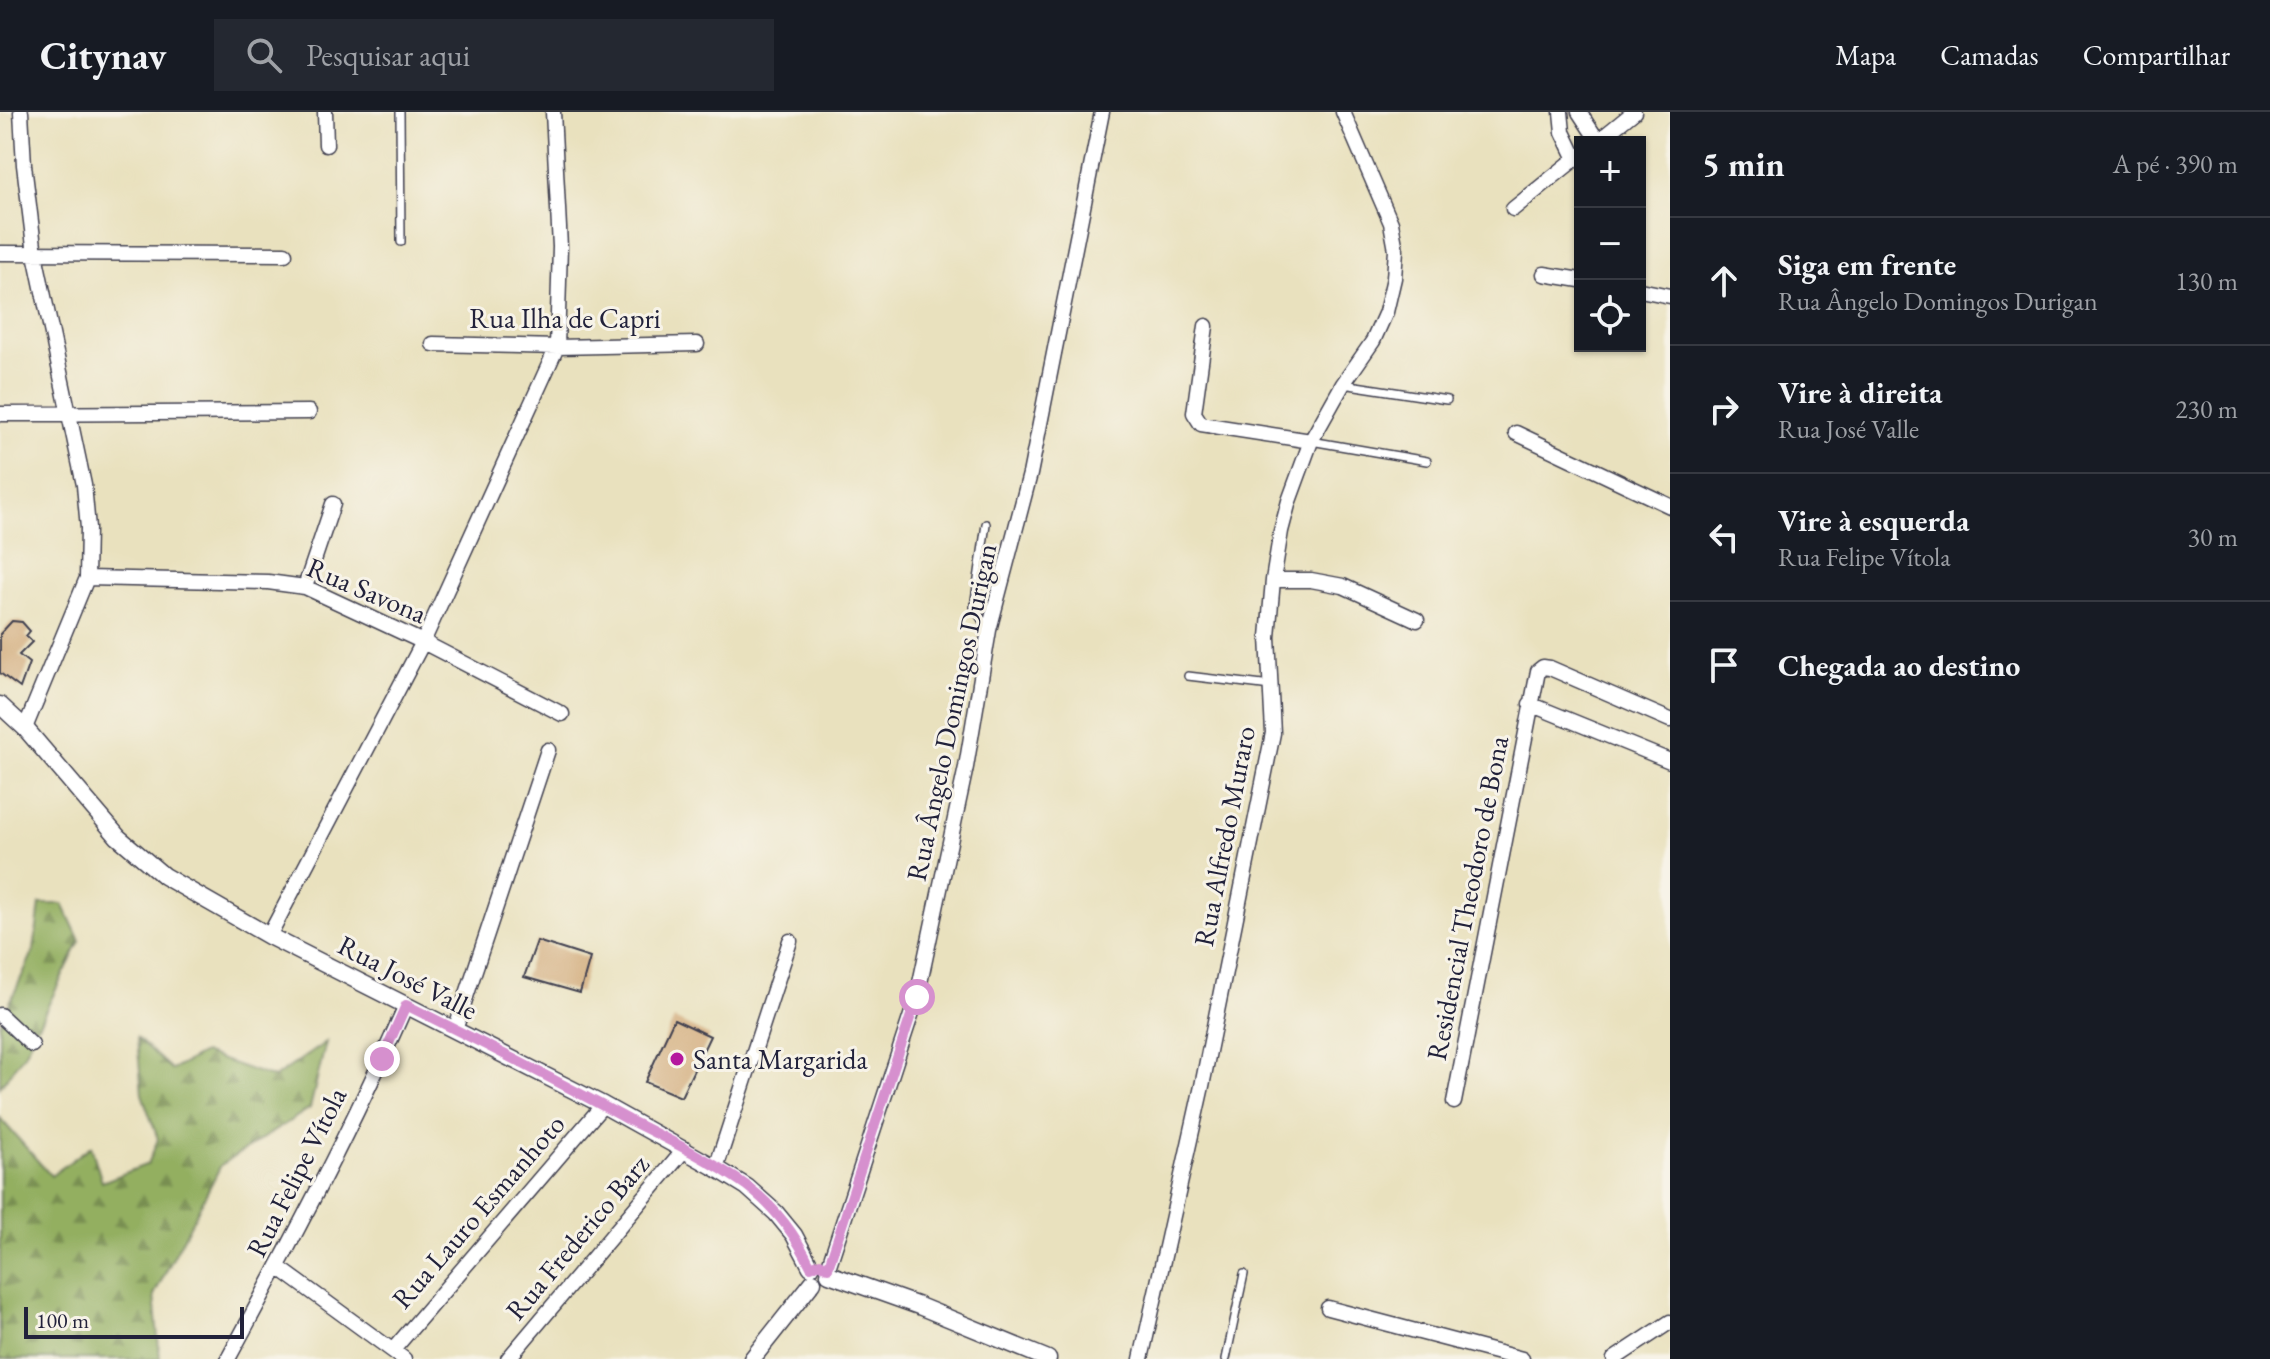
<!DOCTYPE html>
<html lang="pt">
<head>
<meta charset="utf-8">
<style>
  body { margin:0; font-family:"EB Garamond",serif; background:#242831; color:#f1f3f6 }
  .controls { position:absolute; right:24px; top:24px; display:grid; overflow:hidden; border-radius:0px; box-shadow:0 2px 6px #0004 }
  .controls button { width:72px; height:72px; display:grid; place-items:center; padding:0; border:0; border-bottom:2px solid #363941; background:#171b24; color:#f1f3f6; font:40px sans-serif }
  .scale { position:absolute; left:24px; bottom:20px; width:220px; box-sizing:border-box; padding-left:8px; border:4px solid #22223b; border-top:0; font-size:22px; line-height:28px; white-space:nowrap; color:#22223b; -webkit-text-stroke:6px #f7f3e8; paint-order:stroke }
  .stop { position:absolute; width:24px; height:24px; margin:-18px; border:6px solid #d690ce; border-radius:50%; background:#fff }
  .stop.end { background:#d690ce; border-color:#fff; box-shadow:0 2px 8px #0008 }
  .list { margin:0; padding:0; list-style:none }
  h2 { display:flex; justify-content:space-between; align-items:center; height:104px; margin:0; padding:0 32px; font-size:34px }
  h2 small { font-size:26px; font-weight:400; color:#9ea1a6 }
  .list li { display:grid; grid-template-columns:52px 1fr auto; gap:24px; align-items:center; box-sizing:border-box; height:128px; padding:0 32px; border-top:2px solid #363941 }
  .list b { display:block; font-size:30px; white-space:nowrap }
  .list p { margin:0; font-size:26px; white-space:nowrap; color:#9ea1a6 }
  .list em { font-size:26px; font-style:normal; color:#9ea1a6 }
  .icon { flex:none; width:44px; height:44px; fill:none; stroke:currentColor; stroke-width:2; stroke-linecap:round; stroke-linejoin:round }
  .map { position:relative; flex:none; width:1670px; height:1247px; overflow:hidden }
  header { display:flex; align-items:center; gap:48px; box-sizing:border-box; height:112px; padding:0 40px; background:#171b24; border-bottom:2px solid #363941 }
  header strong { font-size:38px }
  nav { display:flex; gap:44px; margin-inline-start:auto; font-size:28px }
  .search { width:560px; height:72px; background:#242831; display:flex; align-items:center; gap:20px; box-sizing:border-box; padding:0 28px; border-radius:0px; color:#9ea1a6; font-size:30px }
  main { display:flex }
  aside { flex:1; background:#171b24 }
  .map>svg:first-child { display:block }
</style>
</head>
<body>
<header>
<strong>Citynav</strong>
<div class="search"><svg class="icon" aria-label="search" viewBox="0 0 24 24"><circle cx="10" cy="10" r="6"/><path d="M15 15l6 6"/></svg>Pesquisar aqui</div>
<nav><a>Mapa</a><a>Camadas</a><a>Compartilhar</a></nav>
</header>
<main>
<div class="map">
<svg width="1670" height="1247" viewBox="0 0 1670 1247">
  <defs>
    <pattern id="forest-firs" width="22" height="20" patternUnits="userSpaceOnUse" patternTransform="scale(2)"><rect width="22" height="20" fill="#93af61"/><path d="M5 1l3.5 6h-7zM16 11l3.5 6h-7z" fill="#788e51"/></pattern>
  </defs>
  <rect width="100%" height="100%" fill="#f7f3e8"/>
  <filter id="ink" filterUnits="userSpaceOnUse"><feTurbulence type="fractalNoise" baseFrequency=".0125" numOctaves="2"/><feDisplacementMap in="SourceGraphic" scale="16" xChannelSelector="R" yChannelSelector="G"/><feConvolveMatrix kernelMatrix="1 2 1 2 8 2 1 2 1" color-interpolation-filters="sRGB"/></filter>
  <filter id="wash" filterUnits="userSpaceOnUse"><feTurbulence type="fractalNoise" baseFrequency=".006" numOctaves="4" result="noise"/><feDisplacementMap in="SourceGraphic" scale="32" xChannelSelector="R" yChannelSelector="G"/><feGaussianBlur stdDeviation="1.8" result="paint"/><feColorMatrix in="noise" values="0 0 0 0 0 0 0 0 0 0 0 0 0 0 0 0 0 1.4 0 .05"/><feComposite in="paint" operator="in"/></filter>
  <g filter="url(#wash)">
    <rect width="100%" height="100%" fill="#e9e1be"/>
    <!-- forest -->
    <path fill="url(#forest-firs)" stroke="#5a684e" stroke-width="2" d="M40,792H63L80,829L24,942L0,975V912L34,838Z
      M137,926L172,958L203,941L274,966L326,930L310,996L221,1053L154,1183L160,1247H0V1006L51,1064L91,1034L102,1070L148,1052L158,1027L142,982Z"/>
    <g id="blocks">
      <!-- building -->
      <path fill="#d3ad7e" d="M12,509L22,510L30,519L26,524L32,530L19,543L29,551L20,576L0,561V522Z
        M537,829L590,846L580,881L524,865Z
        M674,907L710,924L681,985L645,970Z"/>
    </g>
  </g>
  <g filter="url(#ink)">
    <use href="#blocks" fill-opacity="0" stroke="#403f4f" stroke-width="2"/>
    <g fill="none" stroke-linecap="round" stroke-linejoin="round">
      <defs>
        <path id="service" d="M400,0L401,130
          M1343,272L1447,288
          M1311,329L1427,349
          M986,412L974,495L987,516
          M1188,564L1271,574
          M1226,1247L1244,1162"/>
        <path id="minor" d="M21,0L24,53L35,142L84,373L88,416L87,466L25,616
          M325,0L326,33
          M1561,0L1563,20L1576,47
          M1579,0L1598,29
          M1597,30L1634,0
          M1513,97L1580,43
          M0,141L285,142
          M1544,162L1580,168
          M1640,178L1670,184
          M1206,214L1194,301L1201,312L1311,329
          M433,232L557,235L697,232
          M0,302L309,300
          M1516,321L1670,394
          M87,466L268,470L305,475L423,530L562,602
          M1273,468H1311L1343,474L1417,508
          M305,475L333,392
          M1530,592L1670,649
          M269,824L423,530L557,235L560,135L553,0
          M0,903L32,933
          M455,918L548,638
          M1454,990L1538,559L1543,555L1550,556L1670,608
          M716,1056L790,829
          M278,1155L404,1247
          M828,1156L917,885L966,655L989,518L1030,362L1102,0
          M1328,1196L1522,1247
          M393,1238L603,993
          M228,1247C291,1131 353,1014 406,893
          M508,1247L685,1037
          M1141,1247L1202,974L1273,621L1268,525L1273,468L1281,419L1289,389L1311,329L1343,272L1373,229L1386,200L1394,166L1396,138L1391,111L1343,0
          M1614,1247L1670,1210"/>
        <path id="tertiary" d="M0,593L25,616L118,725L164,764L269,824L603,993L716,1056L747,1075L776,1101L794,1123L811,1155
          M829,1162L919,1194L1048,1247
          M752,1247L813,1170"/>
      </defs>
      <!-- service casing -->
      <use href="#service" stroke="#403f4f" stroke-width="10"/>
      <!-- minor casing -->
      <use href="#minor" stroke="#403f4f" stroke-width="17"/>
      <!-- tertiary casing -->
      <use href="#tertiary" stroke="#403f4f" stroke-width="19"/>
      <!-- service -->
      <use href="#service" stroke="#fff" stroke-width="7"/>
      <!-- minor -->
      <use href="#minor" stroke="#fff" stroke-width="14"/>
      <!-- tertiary -->
      <use href="#tertiary" stroke="#fff" stroke-width="16"/>
    </g>
  </g>
  <g fill="none" stroke-linecap="round" stroke-linejoin="round" filter="url(#ink)">
    <!-- route -->
    <path stroke="#d690ce" stroke-width="10" d="M382,947L406,893C481,930 556,968 629,1008C669,1028 710,1048 747,1074C775,1095 796,1123 811,1155L820,1151L828,1156L917,885"/>
  </g>
  <!-- markers -->
  <circle fill="#b5179e" stroke="#f7f3e8" stroke-width="3" cx="677" cy="947" r="8"/>
  <g text-anchor="middle" stroke-width="6" stroke-linejoin="round" paint-order="stroke">
    <!-- street labels -->
    <g font-size="28" fill="#22223b" stroke="#f7f3e8">
      <text x="565" y="216">Rua Ilha de Capri</text>
      <text transform="translate(367 478) rotate(23)" y="10">Rua Savona</text>
      <text transform="translate(951 600) rotate(-78)" y="10">Rua Ângelo Domingos Durigan</text>
      <text transform="translate(1224 724) rotate(-79)" y="10">Rua Alfredo Muraro</text>
      <text transform="translate(1467 786) rotate(-79)" y="10">Residencial Theodoro de Bona</text>
      <text transform="translate(408 865) rotate(27)" y="10">Rua José Valle</text>
      <text transform="translate(296 1060) rotate(-63)" y="10">Rua Felipe Vítola</text>
      <text transform="translate(478 1099) rotate(-49)" y="10">Rua Lauro Esmanhoto</text>
      <text transform="translate(577 1125) rotate(-50)" y="10">Rua Frederico Barz</text>
    </g>
    <!-- poi labels -->
    <g font-size="28" fill="#22223b" stroke="#f7f3e8" text-anchor="start">
      <text x="693" y="957">Santa Margarida</text>
    </g>
  </g>
</svg>
<div class="controls">
<button>+</button>
<button>−</button>
<button><svg class="icon" aria-label="locate" viewBox="0 0 24 24"><circle cx="12" cy="12" r="6"/><path d="M12 2v4M12 18v4M2 12h4M18 12h4"/></svg></button>
</div>
<div class="scale">100 m</div>
<div class="stop" style="left:917px;top:885px"></div>
<div class="stop end" style="left:382px;top:947px"></div>
</div>
<aside>
<h2>5 min<small>A pé · 390 m</small></h2>
<ul class="list">
<li><svg class="icon" aria-label="ahead" viewBox="0 0 24 24"><path d="M12 20V5M6 11l6-6 6 6"/></svg><div><b>Siga em frente</b><p>Rua Ângelo Domingos Durigan</p></div><em>130 m</em></li>
<li><svg class="icon" aria-label="right" viewBox="0 0 24 24"><path d="M7 20v-9h11M14 6l5 5-5 5"/></svg><div><b>Vire à direita</b><p>Rua José Valle</p></div><em>230 m</em></li>
<li><svg class="icon" aria-label="left" viewBox="0 0 24 24"><path d="M17 20v-9H6M10 6l-5 5 5 5"/></svg><div><b>Vire à esquerda</b><p>Rua Felipe Vítola</p></div><em>30 m</em></li>
<li><svg class="icon" aria-label="arrive" viewBox="0 0 24 24"><path d="M6 21V4h12l-3 4 3 4H6"/></svg><div><b>Chegada ao destino</b></div></li>
</ul>
</aside>
</main>
</body>
</html>
